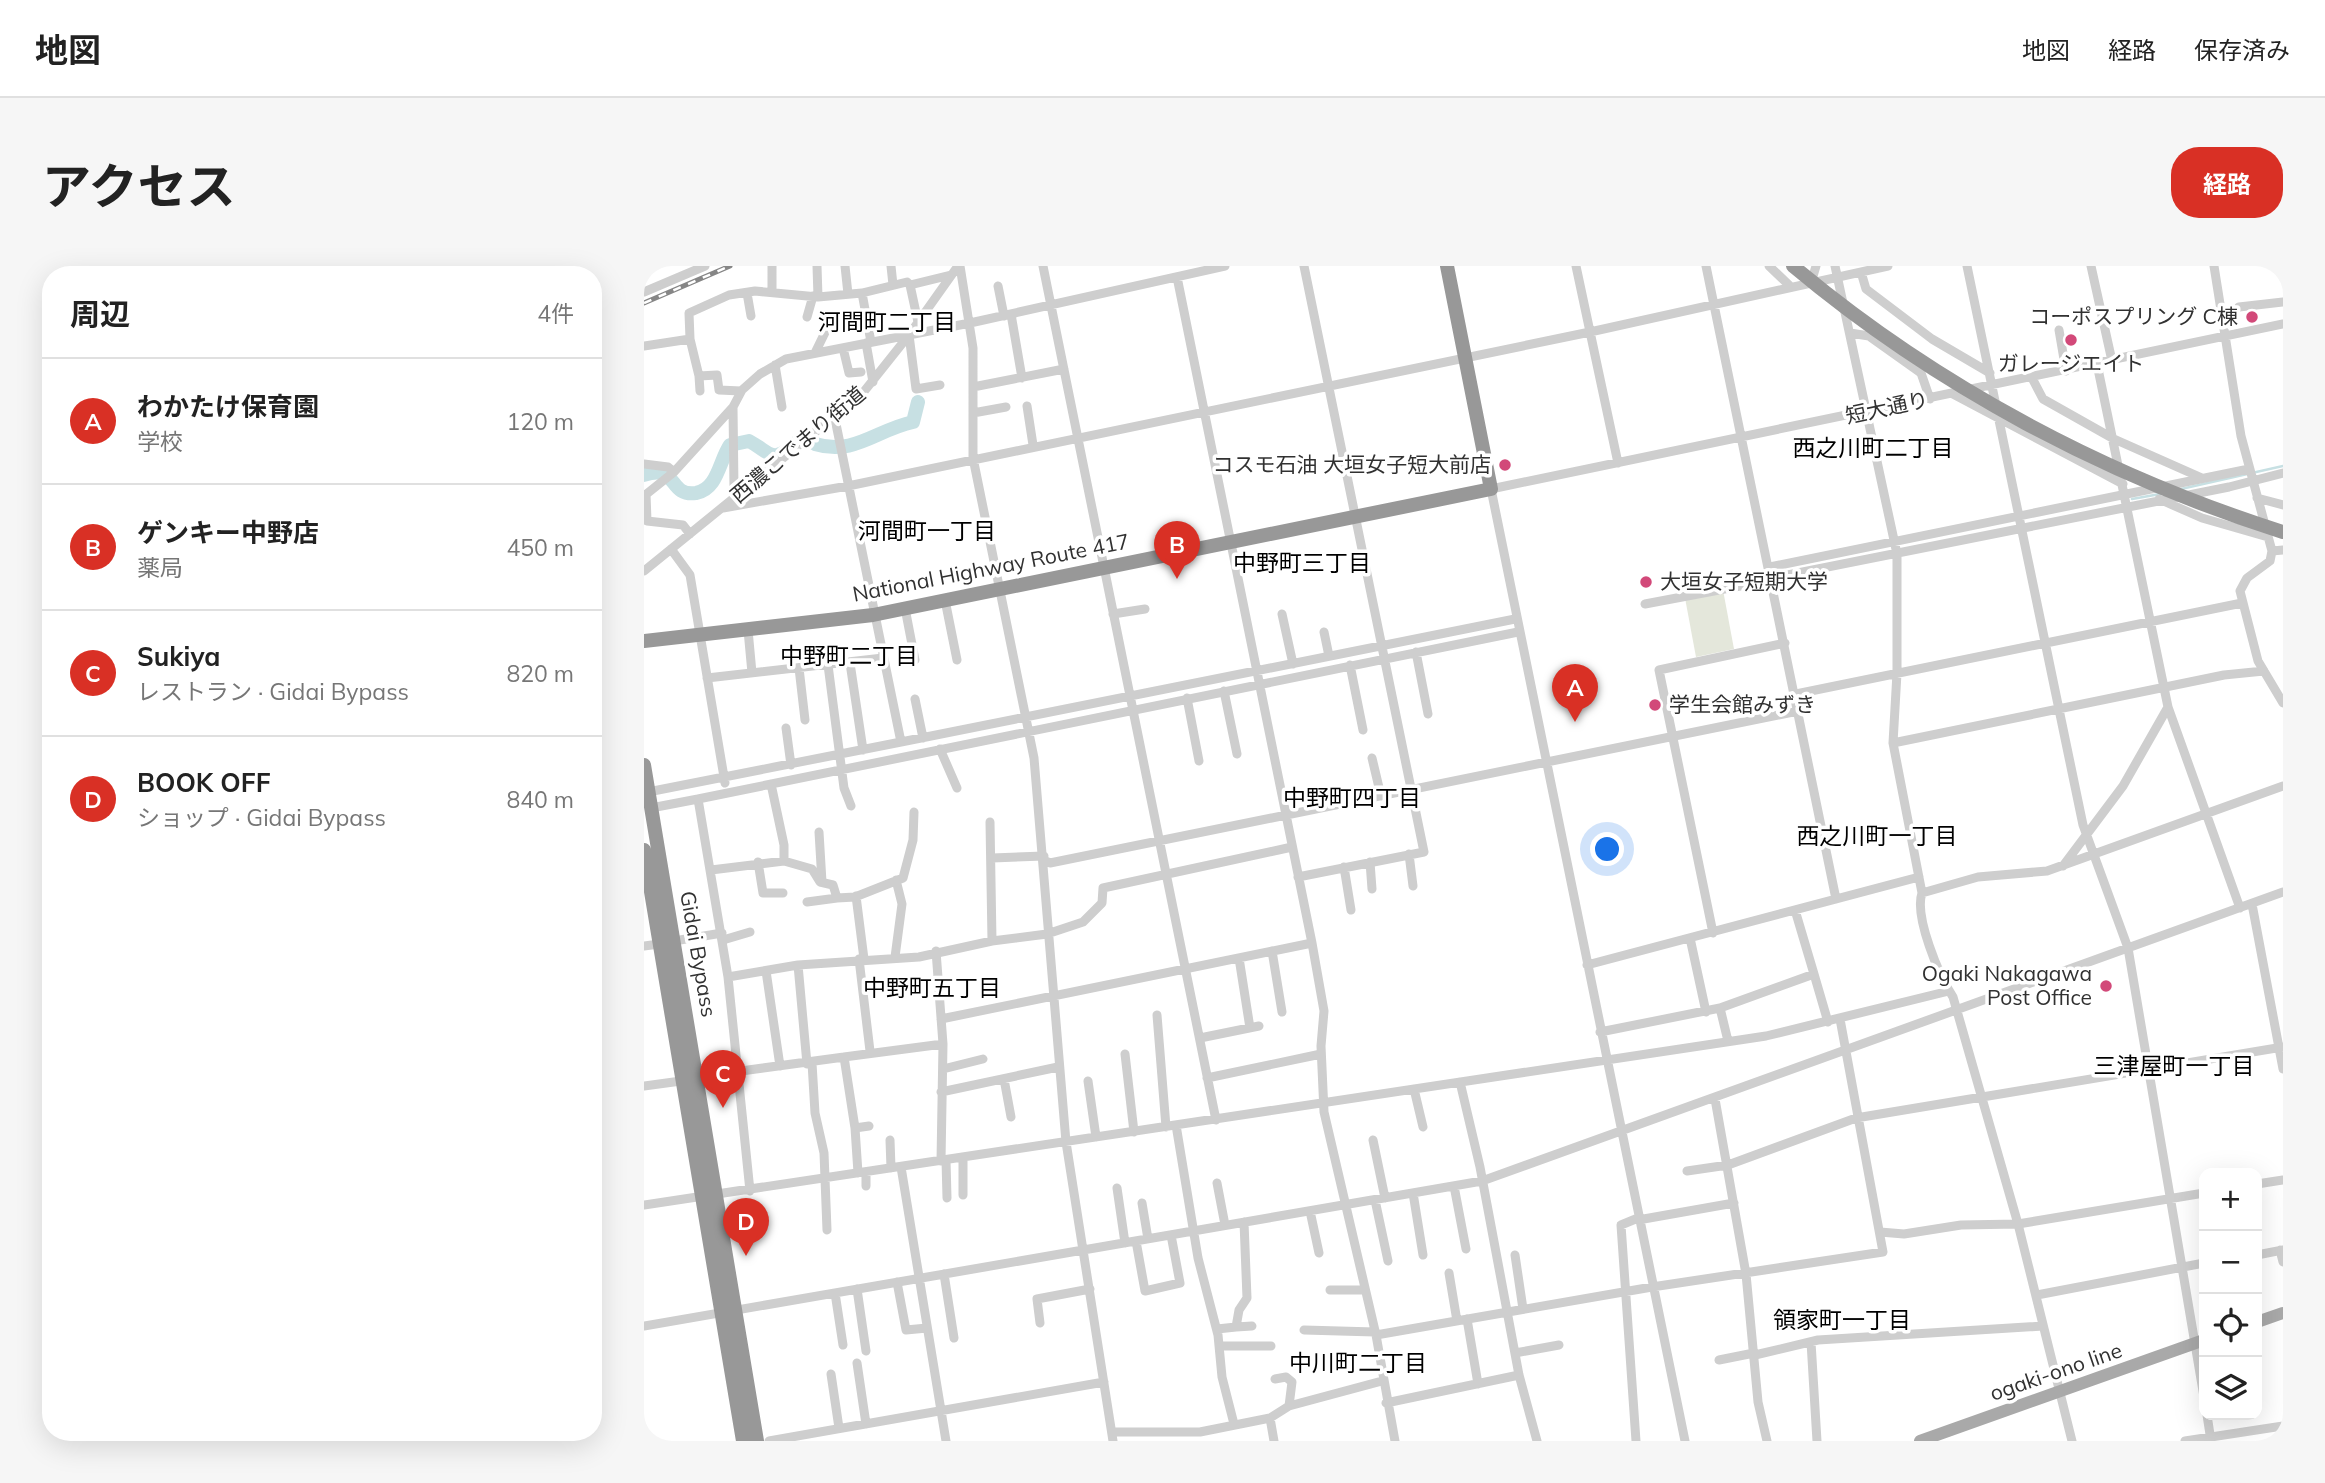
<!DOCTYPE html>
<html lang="ja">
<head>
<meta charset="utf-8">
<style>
  body { margin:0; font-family:Mulish,"Noto Sans JP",sans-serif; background:#f6f6f6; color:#222 }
  .controls { position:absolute; right:21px; bottom:21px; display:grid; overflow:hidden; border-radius:14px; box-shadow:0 7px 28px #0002 }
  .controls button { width:63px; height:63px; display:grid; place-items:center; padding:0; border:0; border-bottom:2px solid #e0e0e0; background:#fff; color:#222; font:35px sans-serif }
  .you { position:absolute; left:964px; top:584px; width:24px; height:24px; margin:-18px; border:5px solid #fff; border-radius:50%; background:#1a73e8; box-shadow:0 0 0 10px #1a73e833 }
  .badge { display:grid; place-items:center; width:46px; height:46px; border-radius:50%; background:#d93025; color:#fff; font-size:23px; font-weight:700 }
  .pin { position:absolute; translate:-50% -58px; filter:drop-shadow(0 2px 4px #0008) }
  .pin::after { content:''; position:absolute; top:37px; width:24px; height:21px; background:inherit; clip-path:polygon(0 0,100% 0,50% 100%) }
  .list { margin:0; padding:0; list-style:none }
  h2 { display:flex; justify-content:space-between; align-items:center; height:91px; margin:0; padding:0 28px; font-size:30px }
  h2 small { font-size:23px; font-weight:400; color:#767676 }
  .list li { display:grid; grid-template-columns:46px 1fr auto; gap:21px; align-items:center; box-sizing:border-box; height:126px; padding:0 28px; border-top:2px solid #e0e0e0 }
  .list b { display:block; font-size:26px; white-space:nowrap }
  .list p { margin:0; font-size:23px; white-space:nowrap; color:#767676 }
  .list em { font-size:23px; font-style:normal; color:#767676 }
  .icon { flex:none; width:38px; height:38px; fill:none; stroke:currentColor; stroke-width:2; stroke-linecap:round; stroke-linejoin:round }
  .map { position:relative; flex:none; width:1639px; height:1175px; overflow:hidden; border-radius:28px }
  header { display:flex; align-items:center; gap:42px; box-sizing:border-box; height:98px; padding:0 35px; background:#fff; border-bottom:2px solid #e0e0e0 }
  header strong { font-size:33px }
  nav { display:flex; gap:38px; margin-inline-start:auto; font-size:24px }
  .intro { display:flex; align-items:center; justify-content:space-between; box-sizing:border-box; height:168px; padding:0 42px }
  h1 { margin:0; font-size:49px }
  .button { padding:18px 32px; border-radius:28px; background:#d93025; color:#fff; font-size:24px; font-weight:700 }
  main { display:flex; gap:42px; padding:0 42px }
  aside { flex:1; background:#fff; border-radius:28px; box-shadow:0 7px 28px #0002 }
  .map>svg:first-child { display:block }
</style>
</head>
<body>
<header>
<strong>地図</strong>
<nav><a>地図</a><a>経路</a><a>保存済み</a></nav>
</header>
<div class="intro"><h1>アクセス</h1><a class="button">経路</a></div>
<main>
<aside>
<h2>周辺<small>4件</small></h2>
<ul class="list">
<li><span class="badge">A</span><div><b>わかたけ保育園</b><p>学校</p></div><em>120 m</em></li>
<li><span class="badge">B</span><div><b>ゲンキー中野店</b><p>薬局</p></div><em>450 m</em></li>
<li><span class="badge">C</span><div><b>Sukiya</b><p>レストラン · Gidai Bypass</p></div><em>820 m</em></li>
<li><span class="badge">D</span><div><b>BOOK OFF</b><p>ショップ · Gidai Bypass</p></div><em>840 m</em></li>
</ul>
</aside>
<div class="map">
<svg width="1639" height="1175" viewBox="0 0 1639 1175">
  <rect width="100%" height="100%" fill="#fff"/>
  <!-- green -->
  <path fill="#e4e7db" d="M1079,324L1090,383L1052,391L1041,332Z"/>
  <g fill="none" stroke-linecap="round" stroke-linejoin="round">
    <!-- stream -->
    <path stroke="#c7e0e3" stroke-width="2.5" d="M1537,223L1639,200
      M1488,233L1516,228"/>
    <!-- canal -->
    <path stroke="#c7e0e3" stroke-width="8" d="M0,204L8,206"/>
    <!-- river -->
    <path stroke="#c7e0e3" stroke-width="14" d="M171,178C210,190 232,164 269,156L274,136
      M0,209C35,197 23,231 52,227C74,223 75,195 86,179L105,175C130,189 127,198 153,176"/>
    <!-- minor -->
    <path stroke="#cecece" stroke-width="9" d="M128,0V25
      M173,0L174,31
      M201,0L204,28
      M247,0L249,19
      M316,0L329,82V192L390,492L422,876L469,1175
      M399,0L572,854
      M932,0L974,197
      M1062,0L1192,633
      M1125,0L1147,21
      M1191,0L1253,288V407L1249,477L1278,627C1270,650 1295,710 1309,731L1374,958L1428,1175
      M1323,0L1439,559L1484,682L1560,1131
      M1447,0L1468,95
      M1570,0L1597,170L1628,285L1626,295L1603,312L1596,325L1614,395L1639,437
      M1217,6L1222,23L1288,73L1346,107
      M533,11L668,677L680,745L677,780L680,846L732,1069L751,1175
      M1167,17L1172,0
      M266,19L274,56
      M354,20L360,50
      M0,26L61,0
      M103,27L107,50
      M218,27L263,16L266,19L307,9
      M367,48L378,112
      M163,51L169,30
      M1580,52L1595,41L1639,36
      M1415,64L1422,105
      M1206,67L1225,70L1277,107L1286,133
      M265,69L272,123L296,119
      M46,73L45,47L85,29L111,25L174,31L218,27L227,76
      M222,77L229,116
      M0,80L46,73L55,110L73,109L75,124L97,125
      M199,82L205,107L217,106
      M171,87L189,50
      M131,99L138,141
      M55,110L56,125
      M1388,112L1399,133L1470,173L1558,212
      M329,121L420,103
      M1309,128L1479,218
      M383,140L389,179
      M89,141L90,223L93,231
      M329,147L362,141
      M0,198L24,201L30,206
      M2,228L3,255L39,259L46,268
      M0,230L30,206L89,141L98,124L116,108L142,93L326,57L581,0
      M1613,232L1639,239
      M1515,233L1558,252L1624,271
      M79,242L204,220L946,66L1244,0
      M27,283L46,309L81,517
      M1628,285L1639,284
      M1126,301L1605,203
      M0,305L218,128L265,69L314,0
      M1128,312L1585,221L1639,207
      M301,334L313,394
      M1001,338L1128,314
      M261,342L271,394
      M469,348L501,343
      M638,348L649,398
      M104,364L108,407
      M680,366L685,390
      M772,386L784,448
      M206,397L219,484
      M184,399L200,522L207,540
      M706,399L719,464
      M155,402L161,454
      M63,412L239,392
      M580,425L593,488
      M1152,428L1598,337
      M543,432L555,495
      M271,433L279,472
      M1524,441L1596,642
      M142,462L147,499
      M257,476L871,353
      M1249,477L1580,409L1620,405
      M296,483L313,522
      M728,492L737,530
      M127,518L140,579V595
      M4,526L257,476L191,153
      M7,542L54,533
      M346,556L348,675
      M175,566L178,616
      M765,588L769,620
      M348,592L400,590
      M400,594L406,597L1154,445
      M114,596L119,627H139
      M726,596L728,623
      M1419,600L1479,520L1524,441L1453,98
      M700,601L707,644
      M67,604L140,595L168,603L176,616L189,619L193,632L211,631L259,612L269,574L270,546
      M654,611L780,586L660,0
      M1278,627L1334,611L1403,605L1639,520
      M212,630L220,693
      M163,636L193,632
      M1608,638L1639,803
      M1151,644L1170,708
      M1069,667L1015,404L1141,377
      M1046,672L1062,746
      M79,674L106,666
      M30,675L78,667
      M0,680L15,678
      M292,685L299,778L297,895
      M628,685L638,746
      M251,691L258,638L252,614
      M595,692L606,762
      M215,693L226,785
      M154,699L163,798
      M943,699L1275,611
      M122,705L136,800
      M84,711L154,699L275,691L348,675L403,668L439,656L458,637L459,622L648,581
      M1076,742L1170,708L1184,756
      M513,749L522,861
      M297,753L668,677
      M956,766L1076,742L1084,775
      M556,772L615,760
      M481,788L490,866
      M168,797L171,847L180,887L183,964
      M299,803L339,793
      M53,811L200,791
      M563,812L677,788
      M360,813L367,851
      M444,815L452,871
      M816,816L836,901L875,1109L893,1175
      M0,820L37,815
      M770,823L779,861
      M297,826L414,801
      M1071,833L1102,1008L1114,1136L1123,1175
      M532,859L554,992L574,1069L578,1111L590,1158
      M211,862L225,860
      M246,874L247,902
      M729,874L741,932
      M319,891V929
      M302,894L303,932
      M257,901L302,1175
      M1043,905L1084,899L1212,852L1639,781
      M222,906V920
      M214,907L211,862L200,791L299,778
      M573,917L581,959
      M1613,918L1639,914
      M810,920L822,983
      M473,922L481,977
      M106,925L84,711L54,533L874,366
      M769,927L779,989
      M731,934L744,995
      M498,937L504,973
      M0,939L1122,770L1305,725
      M666,945L675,987
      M994,954L1090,937
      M1236,966L1260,968L1317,959L1374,958L1560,927
      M492,975L501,1025L536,1017L527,969
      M1636,984L1639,996
      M871,989L879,1043
      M1613,989L1639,984
      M805,1007L813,1055
      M300,1008L310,1072
      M253,1016L262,1064L283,1062
      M213,1023L222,1085
      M686,1024H721
      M191,1027L199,1079
      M1393,1029L1560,997
      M823,1053L834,1118
      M396,1057L393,1033L446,1023
      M0,1060L838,915L1639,626
      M592,1061L608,1060
      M573,1063L592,1061L595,1044L603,1032L600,956
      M660,1064L731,1066
      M732,1069L1008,1021L1239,986L1196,753
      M1167,1076L1173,1175
      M575,1080H627
      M871,1087L915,1079
      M1111,1089L1174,1074L1399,1060
      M1075,1094L1110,1087
      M213,1097L222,1158
      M187,1108L195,1162
      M631,1113L642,1111L648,1116L645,1140
      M742,1137L875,1109
      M1563,1149L1567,1175
      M626,1152L630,1175
      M468,1166H556L626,1152L645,1140L738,1115
      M125,1175L460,1116
      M992,1175L977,959L994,952
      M1041,1175L847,223L1639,58
      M1541,1175L1639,1160"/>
    <!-- major -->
    <path stroke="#a9a9a9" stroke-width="12" d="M1613,1056L1639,1047
      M1276,1175L1560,1074"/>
    <!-- highway -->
    <path stroke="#989898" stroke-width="14" d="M0,375L229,349L847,223L803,0
      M0,499L113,1175
      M0,584L99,1175"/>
    <defs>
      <path id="rail" d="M0,37L86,0"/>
    </defs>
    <!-- rail casing -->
    <use href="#rail" stroke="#868686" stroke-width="5"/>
    <!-- rail -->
    <use href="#rail" stroke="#fff" stroke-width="2.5" stroke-dasharray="8" stroke-linecap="butt"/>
    <!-- highway-bridge -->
    <path stroke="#989898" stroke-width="14" d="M1149,0C1292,120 1462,210 1639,266"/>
  </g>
  <!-- markers -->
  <g fill="#d24979" stroke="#fff" stroke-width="2.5">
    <circle cx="1608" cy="51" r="7"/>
    <circle cx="1427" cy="74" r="7"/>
    <circle cx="861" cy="199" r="7"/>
    <circle cx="1002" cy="316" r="7"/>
    <circle cx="1011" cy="439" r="7"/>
    <circle cx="1462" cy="720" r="7"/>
  </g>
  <g text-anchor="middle" stroke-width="7" stroke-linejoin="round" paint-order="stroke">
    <!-- poi labels -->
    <g font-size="21" fill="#313131" stroke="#fff" text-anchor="end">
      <text x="1594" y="58">コーポスプリング C棟</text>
      <text x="1427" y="105" text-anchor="middle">ガレージエイト</text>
      <text x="847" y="206">コスモ石油 大垣女子短大前店</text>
      <text x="1016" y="323" text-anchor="start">大垣女子短期大学</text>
      <text x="1025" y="446" text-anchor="start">学生会館みずき</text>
      <text x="1448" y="715">Ogaki Nakagawa<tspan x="1448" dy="24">Post Office</tspan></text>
    </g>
    <!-- street labels -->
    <g font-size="21" fill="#313131" stroke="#fff">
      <text transform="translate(1243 142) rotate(-12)" y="7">短大通り</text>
      <text transform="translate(154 179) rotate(-40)" y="7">西濃こでまり街道</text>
      <text transform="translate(347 302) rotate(-11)" y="7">National Highway Route 417</text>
      <text transform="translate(54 688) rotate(80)" y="7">Gidai Bypass</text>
      <text transform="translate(1412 1106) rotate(-19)" y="7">ogaki-ono line</text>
    </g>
    <!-- neighbourhood labels -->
    <g font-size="23" fill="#000" stroke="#fff">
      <text x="243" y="64">河間町二丁目</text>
      <text x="1229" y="190">西之川町二丁目</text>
      <text x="283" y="273">河間町一丁目</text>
      <text x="658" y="305">中野町三丁目</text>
      <text x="205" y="398">中野町二丁目</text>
      <text x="708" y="540">中野町四丁目</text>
      <text x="1233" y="578">西之川町一丁目</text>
      <text x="288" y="730">中野町五丁目</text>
      <text x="1530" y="808">三津屋町一丁目</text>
      <text x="1198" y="1062">領家町一丁目</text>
      <text x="714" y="1105">中川町二丁目</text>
    </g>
  </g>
</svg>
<div class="controls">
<button>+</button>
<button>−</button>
<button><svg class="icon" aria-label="locate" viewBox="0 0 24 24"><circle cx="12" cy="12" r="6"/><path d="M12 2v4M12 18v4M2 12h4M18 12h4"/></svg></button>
<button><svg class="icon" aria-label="layers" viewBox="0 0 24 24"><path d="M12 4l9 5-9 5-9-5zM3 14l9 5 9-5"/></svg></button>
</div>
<div class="you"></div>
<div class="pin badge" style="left:931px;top:456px">A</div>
<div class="pin badge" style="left:533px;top:313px">B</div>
<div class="pin badge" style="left:79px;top:842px">C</div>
<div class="pin badge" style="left:102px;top:990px">D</div>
</div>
</main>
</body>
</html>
